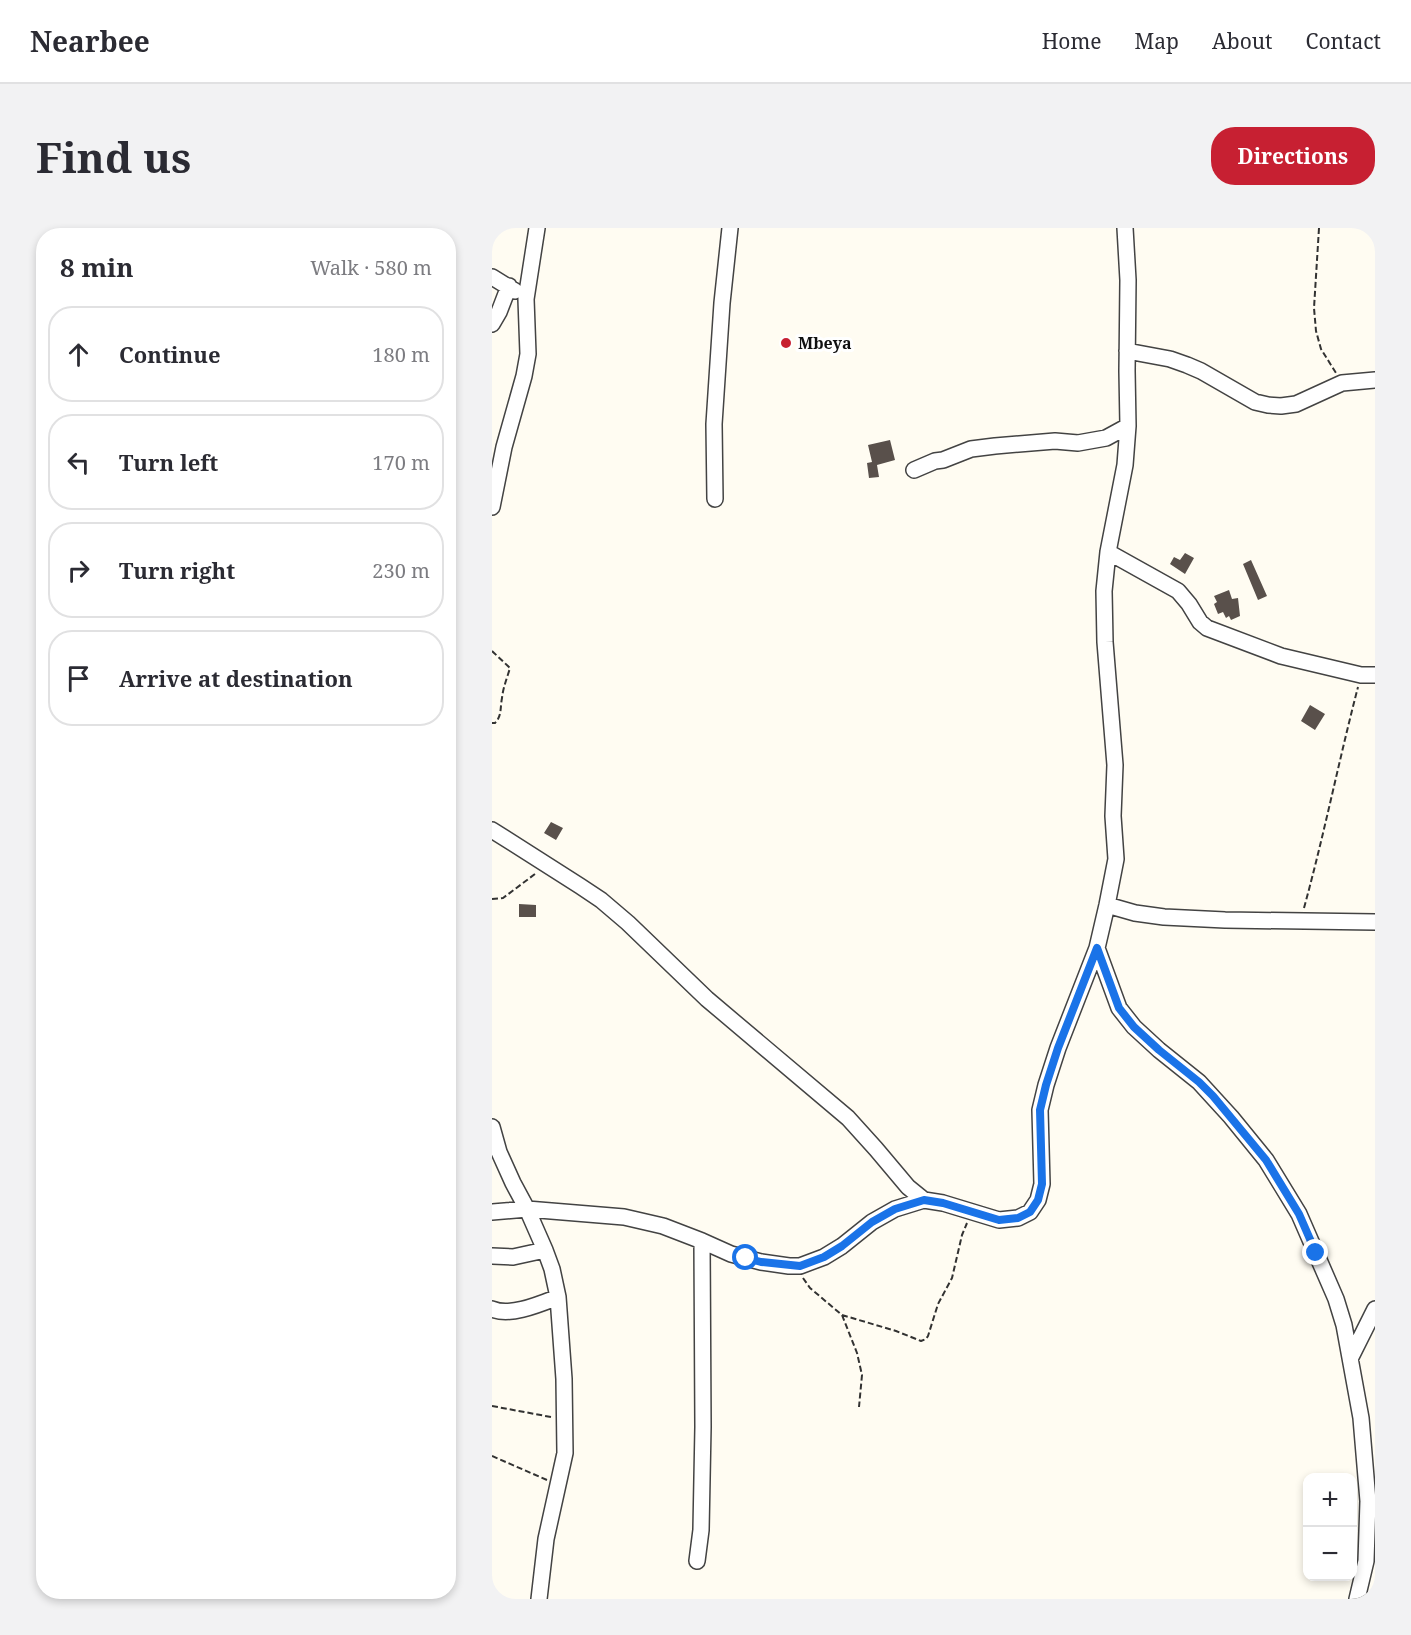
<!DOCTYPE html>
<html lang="en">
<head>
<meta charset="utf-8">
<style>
  body { margin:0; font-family:"Noto Serif",serif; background:#f2f2f3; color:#2b2b33 }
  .controls { position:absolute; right:18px; bottom:18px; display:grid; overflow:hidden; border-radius:12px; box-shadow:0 3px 9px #0003 }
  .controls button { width:54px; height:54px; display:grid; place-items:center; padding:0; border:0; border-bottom:2px solid #e1e1e2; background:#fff; color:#2b2b33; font:30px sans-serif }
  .stop { position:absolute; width:18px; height:18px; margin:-14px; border:4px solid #1a73e8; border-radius:50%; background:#fff }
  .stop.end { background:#1a73e8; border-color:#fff; box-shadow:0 2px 6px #0008 }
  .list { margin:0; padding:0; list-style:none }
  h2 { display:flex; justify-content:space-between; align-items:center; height:78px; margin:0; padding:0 24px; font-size:26px }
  h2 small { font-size:20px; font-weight:400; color:#7c7c81 }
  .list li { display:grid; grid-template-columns:39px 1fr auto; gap:18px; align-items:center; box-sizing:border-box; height:96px; margin:0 12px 12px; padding:0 12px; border:2px solid #e1e1e2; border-radius:24px }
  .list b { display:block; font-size:22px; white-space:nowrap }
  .list em { font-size:20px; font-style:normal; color:#7c7c81 }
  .icon { flex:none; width:33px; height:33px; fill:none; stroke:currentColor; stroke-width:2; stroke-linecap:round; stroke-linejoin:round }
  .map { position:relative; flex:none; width:883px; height:1371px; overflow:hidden; border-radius:24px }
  header { display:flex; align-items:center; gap:36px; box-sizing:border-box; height:84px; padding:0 30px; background:#fff; border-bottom:2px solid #e1e1e2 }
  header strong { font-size:28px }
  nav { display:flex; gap:33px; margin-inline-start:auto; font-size:21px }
  .intro { display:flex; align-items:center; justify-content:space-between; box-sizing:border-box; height:144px; padding:0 36px }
  h1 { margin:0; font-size:42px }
  .button { padding:15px 27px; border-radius:24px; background:#c72032; color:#fff; font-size:21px; font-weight:700 }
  main { display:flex; gap:36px; padding:0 36px }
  aside { flex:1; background:#fff; border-radius:24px; box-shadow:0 3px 9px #0003 }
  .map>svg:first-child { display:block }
</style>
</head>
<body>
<header>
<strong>Nearbee</strong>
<nav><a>Home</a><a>Map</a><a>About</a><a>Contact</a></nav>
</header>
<div class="intro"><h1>Find us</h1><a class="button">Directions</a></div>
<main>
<aside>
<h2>8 min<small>Walk · 580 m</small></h2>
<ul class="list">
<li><svg class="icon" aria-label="ahead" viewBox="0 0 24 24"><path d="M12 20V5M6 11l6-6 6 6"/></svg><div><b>Continue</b></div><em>180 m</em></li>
<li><svg class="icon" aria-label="left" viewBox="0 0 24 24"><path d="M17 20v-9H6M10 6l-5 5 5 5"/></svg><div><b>Turn left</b></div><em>170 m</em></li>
<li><svg class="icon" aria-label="right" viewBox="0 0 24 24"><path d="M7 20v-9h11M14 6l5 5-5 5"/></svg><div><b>Turn right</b></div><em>230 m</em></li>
<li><svg class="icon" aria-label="arrive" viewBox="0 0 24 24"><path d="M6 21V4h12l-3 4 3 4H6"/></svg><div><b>Arrive at destination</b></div></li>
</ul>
</aside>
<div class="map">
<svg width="883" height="1371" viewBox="0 0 883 1371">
  <rect width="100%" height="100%" fill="#fffcf2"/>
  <!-- building -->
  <path fill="#59504b" d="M398,212L403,232L385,237L387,249L377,250L375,235L380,234L376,217Z
    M693,325L702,330L693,346L678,336L682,329L688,332Z
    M759,332L775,368L766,372L751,336Z
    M737,362L740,371L746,370L748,388L739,392L737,388L734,390L731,384L726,386L722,376L725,374L722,368Z
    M818,477L833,486L823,502L809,493Z
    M59,594L71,600L64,612L52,605Z
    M27,676L44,677V689H27Z"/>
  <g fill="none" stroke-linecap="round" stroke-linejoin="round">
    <defs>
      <path id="minor" d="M0,49L23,63
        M0,96L7,84L17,58
        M635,123L678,131L695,137L709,143L763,174L776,177L789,178L804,176L850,155L883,152
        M422,242L443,233L451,232L479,221L503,218L563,213L586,215L614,210L636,198
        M223,271L222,196L230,75L238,0
        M0,279L12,219L32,148L36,126L34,71L45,0
        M616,324L686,363L697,376L708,394L715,400L789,428L869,447H883
        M0,602L88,658L109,672L136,695L215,771L356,890L384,921L416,959L432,972
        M615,677L643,685L672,689L733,692L883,694
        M605,720L627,780L642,799L667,822L707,854L739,889L774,932L807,986L844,1071L852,1097L869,1190L876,1273L874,1333L865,1371
        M0,899L7,924L21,955L35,981L53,1022L60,1041L66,1069L72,1151L73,1225L54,1311L47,1371
        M0,984L35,981L132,989L171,998L210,1013L239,1026L269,1034L297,1038H308L332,1029L350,1018L380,994L403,981L432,972L451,975L507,992L526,990L538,984L546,972L550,956L548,882L554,857L566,820L605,720L615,677L624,631L621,588L623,537L613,414L612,363L616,324L633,237L636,198L635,143L636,52L633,0
        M0,1028L21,1029L53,1022
        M0,1081C18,1089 48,1076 66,1069
        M859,1129L883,1081
        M205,1333L209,1302L211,1199L210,1013"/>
    </defs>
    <!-- minor casing -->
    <use href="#minor" stroke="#434343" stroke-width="18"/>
    <!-- path -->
    <path stroke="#323232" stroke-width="2" stroke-dasharray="6 3" stroke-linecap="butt" d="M827,0L822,80L824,103L829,121L844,145
      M0,423L18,440C15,450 11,460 10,470C8,480 10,488 3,495H0
      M0,671L11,670L43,646
      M812,680C832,607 847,532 866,459
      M311,1050L318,1060L350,1087L404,1103L429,1113L434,1111L436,1108L446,1076L460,1050L470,1007L475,995
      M350,1087L365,1125L370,1147L367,1179
      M0,1178L59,1189
      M0,1228L55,1252"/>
    <!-- minor -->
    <use href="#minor" stroke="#fff" stroke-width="15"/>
  </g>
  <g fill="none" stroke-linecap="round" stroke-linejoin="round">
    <!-- route -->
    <path stroke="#1a73e8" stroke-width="8" d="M254,1030L269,1034L308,1038L332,1029L350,1018L380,994L403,981L432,972L451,975L507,992L526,990L538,984L546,972L550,956L548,882L554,857L566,820L605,720L627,780L642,799L667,822L707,854L721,868L774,932L807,986L824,1025"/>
  </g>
  <!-- markers -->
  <circle fill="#c72032" stroke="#fff" stroke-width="2" cx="294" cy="115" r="6"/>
  <g text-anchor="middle" stroke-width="6" stroke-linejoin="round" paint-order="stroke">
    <!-- poi labels -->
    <g font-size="16" font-weight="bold" fill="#101010" stroke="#fff" text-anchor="start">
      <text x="306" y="121">Mbeya</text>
    </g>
  </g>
</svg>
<div class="controls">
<button>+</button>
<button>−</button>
</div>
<div class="stop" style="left:254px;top:1030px"></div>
<div class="stop end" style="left:824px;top:1025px"></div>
</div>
</main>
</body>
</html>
